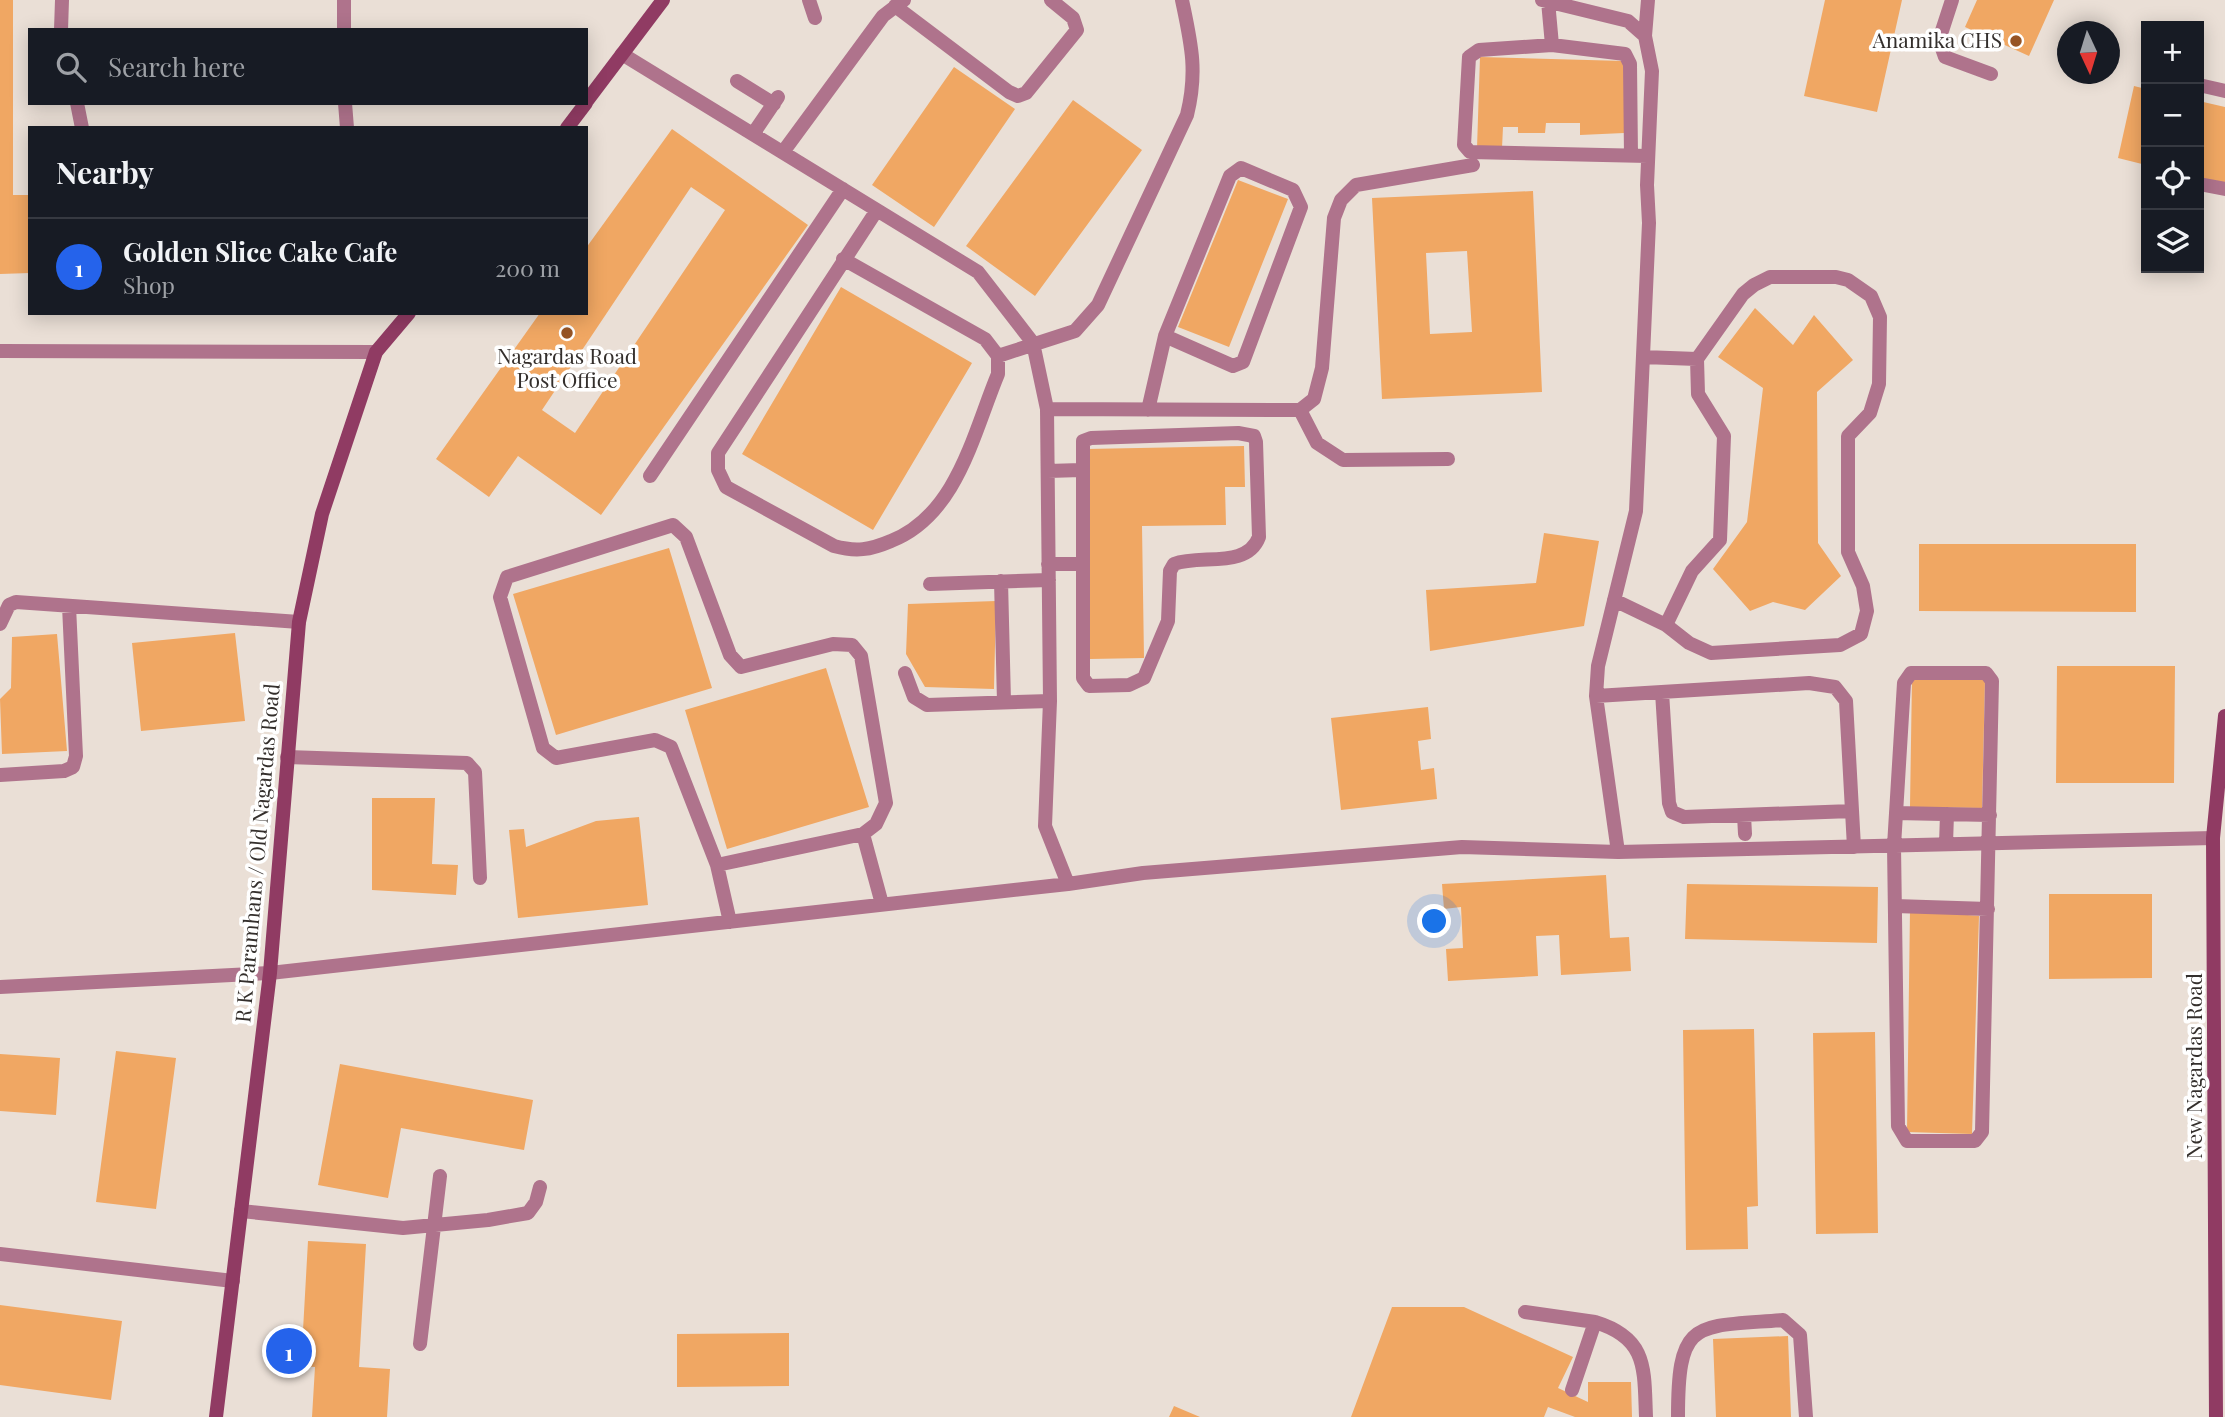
<!DOCTYPE html>
<html lang="en">
<head>
<meta charset="utf-8">
<style>
  body { margin:0; font-family:"Playfair Display",serif; background:#20242c; color:#f1f3f6 }
  .controls { position:absolute; right:21px; top:21px; display:grid; overflow:hidden; border-radius:0px; box-shadow:0 4px 18px #0003 }
  .controls button { width:63px; height:63px; display:grid; place-items:center; padding:0; border:0; border-bottom:2px solid #363941; background:#171b24; color:#f1f3f6; font:35px sans-serif }
  .compass { position:absolute; left:2057px; top:21px; width:63px; height:63px; border-radius:50%; background:#171b24; box-shadow:0 4px 18px #0003; rotate:176deg }
  .you { position:absolute; left:1435px; top:922px; width:24px; height:24px; margin:-18px; border:5px solid #fff; border-radius:50%; background:#1a73e8; box-shadow:0 0 0 10px #1a73e833 }
  .badge { display:grid; place-items:center; width:46px; height:46px; border-radius:50%; background:#2563eb; color:#fff; font-size:23px; font-weight:700 }
  .pin { position:absolute; translate:-50% -50%; border:4px solid #fff; box-shadow:0 2px 7px #0006 }
  .list { margin:0; padding:0; list-style:none }
  h2 { display:flex; justify-content:space-between; align-items:center; height:91px; margin:0; padding:0 28px; font-size:30px }
  h2 small { font-size:23px; font-weight:400; color:#9ea1a6 }
  .list li { display:grid; grid-template-columns:46px 1fr auto; gap:21px; align-items:center; box-sizing:border-box; height:98px; padding:0 28px; border-top:2px solid #363941 }
  .list b { display:block; font-size:26px; white-space:nowrap }
  .list p { margin:0; font-size:23px; white-space:nowrap; color:#9ea1a6 }
  .list em { font-size:23px; font-style:normal; color:#9ea1a6 }
  .icon { flex:none; width:38px; height:38px; fill:none; stroke:currentColor; stroke-width:2; stroke-linecap:round; stroke-linejoin:round }
  .map { position:relative; flex:none; width:2225px; height:1417px; overflow:hidden }
  .search { position:absolute; background:#171b24; box-shadow:0 4px 18px #0003; left:28px; top:28px; width:560px; height:77px; display:flex; align-items:center; gap:18px; box-sizing:border-box; padding:0 24px; border-radius:0px; color:#9ea1a6; font-size:26px }
  .panel { position:absolute; background:#171b24; box-shadow:0 4px 18px #0003; left:28px; top:126px; width:560px; height:189px; border-radius:0px }
  .map>svg:first-child { display:block }
</style>
</head>
<body>
<div class="map">
<svg width="2225" height="1417" viewBox="0 0 2225 1417">
  <rect width="100%" height="100%" fill="#eadfd6"/>
  <!-- building -->
  <path fill="#f0a763" fill-rule="evenodd" d="M0,0H13V195H30V273L0,274Z
    M1825,0H1902L1877,112L1804,96Z
    M1977,0H2054L2029,56L1965,27Z
    M1480,57L1624,61V133L1580,135V123H1546L1545,133H1518V127H1503L1502,148H1477Z
    M954,67L1015,109L934,227L872,185Z
    M2134,86L2146,89V165L2118,158Z
    M1073,100L1142,150L1035,296L966,246Z
    M2199,101L2225,107V184L2199,178Z
    M672,129L808,225L601,515L518,456L489,497L436,459L540,313H586V248ZM691,187L725,210L575,433L542,410Z
    M1238,180L1288,199L1229,347L1178,327Z
    M1533,191L1542,392L1382,399L1372,198ZM1467,251L1472,332L1430,334L1426,253Z
    M841,287L972,363L873,530L742,454Z
    M1755,308L1793,345L1814,315L1853,360L1817,392L1818,543L1841,576L1805,610L1773,602L1750,611L1713,569L1747,522L1763,388L1718,357Z
    M1244,446L1245,487H1225L1226,525L1142,526L1144,658L1090,659L1086,449Z
    M1544,533L1599,541L1584,626L1430,651L1426,590L1536,583Z
    M1919,544H2136V612L1919,611Z
    M669,548L712,688L556,735L513,594Z
    M996,601L994,689L925,687L906,654L908,604Z
    M235,633L245,721L141,731L132,643Z
    M57,634L67,751L2,754L0,699L11,688L12,637Z
    M2057,666H2175L2174,783H2056Z
    M826,668L869,807L727,849L685,710Z
    M1912,678L1985,680L1982,808L1910,807Z
    M1428,707L1431,739L1418,741L1421,770L1434,768L1437,799L1341,810L1331,718Z
    M372,798H435L432,864L458,865L456,895L372,890Z
    M639,817L648,905L518,918L509,830L524,829L526,847L596,821Z
    M1606,875L1610,938L1629,937L1631,971L1561,975L1559,935L1536,936L1538,976L1448,981L1446,949L1463,948L1461,907L1444,909L1442,884Z
    M1687,884L1878,887L1877,943L1685,939Z
    M2049,894H2152V978L2049,979Z
    M1910,910L1979,916L1972,1134L1907,1132Z
    M1754,1029L1758,1206L1747,1207L1748,1249L1686,1250L1683,1030Z
    M1875,1032L1878,1233L1816,1234L1813,1033Z
    M116,1051L176,1058L156,1209L96,1202Z
    M0,1054L60,1058L56,1115L0,1111Z
    M340,1064L533,1100L524,1150L401,1128L388,1198L318,1185Z
    M308,1241L366,1244L359,1367L390,1369L387,1417H312L315,1367L301,1366Z
    M0,1305L122,1321L111,1400L0,1385Z
    M1392,1307H1464L1573,1357L1558,1388L1588,1402V1382H1631L1632,1417H1575L1548,1407L1544,1417H1351Z
    M789,1333V1386L677,1387V1334Z
    M1788,1336L1791,1417H1716L1713,1339Z
    M1174,1406L1200,1417H1169Z"/>
  <g fill="none" stroke-linecap="round" stroke-linejoin="round">
    <!-- service -->
    <path stroke="#af738c" stroke-width="14" d="M344,0V30
      M61,30L62,0
      M77,103L82,128
      M345,103L347,128
      M1525,1312L1595,1322L1572,1390
      M1595,1322C1648,1338 1644,1369 1646,1417
      M1678,1417C1678,1318 1694,1327 1783,1320L1800,1335L1806,1417"/>
    <!-- minor -->
    <path stroke="#af738c" stroke-width="14" d="M809,0L815,18
      M1542,0L1628,21L1645,36L1652,71L1647,185L1649,223L1636,511L1598,666L1596,696L1618,852
      M1952,0L1939,40L1945,57L1991,74
      M1548,1L1552,45L1479,50L1469,57L1464,145L1470,152L1648,156
      M895,6L1009,92L1018,96L1026,93L1077,30L1073,18L1051,0
      M1645,36L1648,0
      M1552,45L1625,54L1630,64L1631,156
      M622,54L978,272L1033,343L1047,409L1050,701L1045,826L1068,884L1143,873L1462,847L1618,852L2213,838
      M737,81L774,104
      M2199,85L2225,91
      M753,134L778,97
      M783,152L883,16L904,0
      M2199,184L2225,189
      M843,259L985,339L998,356V374C973,434 957,515 891,541C870,550 856,552 834,546L726,487L718,470V453L877,210
      M0,351L376,352
      M998,356L1075,331L1098,305L1187,115C1198,71 1191,43 1182,0
      M1643,357L1697,359
      M1047,409L1300,410L1314,399L1322,368L1334,218L1341,200L1356,185L1473,165
      M1148,410L1165,336L1230,176L1241,168L1293,190L1301,207L1243,362L1233,366L1165,336
      M1300,410L1317,443L1343,460L1448,459
      M1238,433L1254,436L1256,442L1259,537C1247,569 1201,554 1174,564L1170,571L1168,621L1144,678L1129,685L1089,686L1083,678V441L1091,438Z
      M1048,471L1081,470
      M650,476L843,189
      M1048,564H1083
      M1001,581L1004,702
      M930,584L1049,580
      M1614,600L1666,625L1689,643L1711,653L1840,645L1861,634L1867,611L1863,586L1848,552V436L1870,413L1879,384L1880,317L1871,296L1848,280L1836,277H1770L1754,285L1743,294L1697,359L1698,394L1724,436L1720,540L1692,571L1666,625
      M0,624L9,605L16,602L299,622
      M905,673L914,697L927,705L1050,701
      M1911,673H1986L1992,681L1982,1132L1975,1141H1907L1898,1126L1894,846L1904,683Z
      M1662,692L1669,803L1672,812L1684,817L1852,811
      M1596,696L1809,683L1835,687L1846,701L1854,847
      M287,757L467,763L475,772L480,878
      M0,775L64,771L73,767L76,756L69,606
      M1896,813L1990,815
      M1744,815L1745,834
      M1946,844L1947,814
      M717,865L863,834
      M1895,906L1988,909
      M730,922L717,865L671,747L655,740L556,758L543,748L500,597L507,577L673,525L686,537L730,655L741,667L833,644L852,645L861,656L886,803L876,824L863,834L882,904
      M0,987L270,973L1068,884
      M241,1211L403,1228L488,1220L528,1213L536,1202L540,1187
      M0,1254L233,1281
      M420,1344L440,1176"/>
    <!-- secondary -->
    <path stroke="#903b63" stroke-width="14" d="M586,102L663,0
      M567,128L586,103
      M216,1417L270,973L299,622L322,514L376,352L409,313
      M2216,1417L2213,838L2225,716"/>
  </g>
  <!-- markers -->
  <g fill="#975425" stroke="#fff" stroke-width="2.5">
    <circle cx="2016" cy="41" r="7"/>
    <circle cx="567" cy="333" r="7"/>
  </g>
  <g text-anchor="middle" stroke-width="7" stroke-linejoin="round" paint-order="stroke">
    <!-- poi labels -->
    <g font-size="21" fill="#342f2c" stroke="#fff" text-anchor="end">
      <text x="2002" y="48">Anamika CHS</text>
      <text x="567" y="364" text-anchor="middle">Nagardas Road<tspan x="567" dy="24">Post Office</tspan></text>
    </g>
    <!-- street labels -->
    <g font-size="21" fill="#342f2c" stroke="#fff">
      <text transform="translate(258 853) rotate(-85)" y="7">R K Paramhans / Old Nagardas Road</text>
      <text transform="translate(2195 1066) rotate(-90)" y="7">New Nagardas Road</text>
    </g>
  </g>
</svg>
<div class="controls">
<button>+</button>
<button>−</button>
<button><svg class="icon" aria-label="locate" viewBox="0 0 24 24"><circle cx="12" cy="12" r="6"/><path d="M12 2v4M12 18v4M2 12h4M18 12h4"/></svg></button>
<button><svg class="icon" aria-label="layers" viewBox="0 0 24 24"><path d="M12 4l9 5-9 5-9-5zM3 14l9 5 9-5"/></svg></button>
</div>
<svg class="compass" viewBox="-18 -18 36 36"><path d="M0-13l5 13h-10z" fill="#e53935"/><path d="M0 13l5-13h-10z" fill="#9ea1a6"/></svg>
<div class="you"></div>
<div class="pin badge" style="left:289px;top:1351px">1</div>
<div class="search"><svg class="icon" aria-label="search" viewBox="0 0 24 24"><circle cx="10" cy="10" r="6"/><path d="M15 15l6 6"/></svg>Search here</div>
<section class="panel">
<h2>Nearby<small></small></h2>
<ul class="list">
<li><span class="badge">1</span><div><b>Golden Slice Cake Cafe</b><p>Shop</p></div><em>200 m</em></li>
</ul>
</section>
</div>
</body>
</html>
